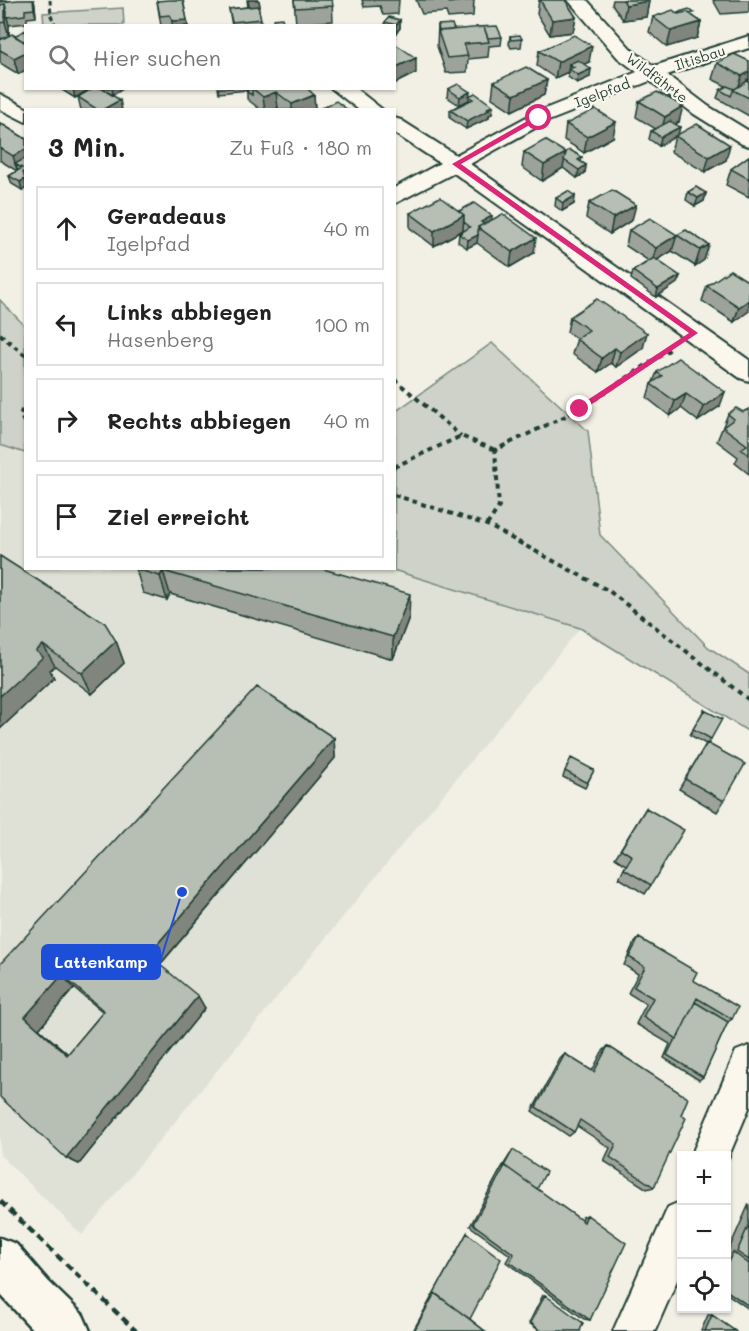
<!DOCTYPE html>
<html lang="de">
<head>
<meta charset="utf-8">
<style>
  body { margin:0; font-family:Mali,sans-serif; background:#f2f2f2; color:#222 }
  .controls { position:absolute; right:18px; bottom:18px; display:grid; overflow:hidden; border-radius:0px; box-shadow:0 2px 4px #0004 }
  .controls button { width:54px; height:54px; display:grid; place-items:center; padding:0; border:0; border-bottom:2px solid #e0e0e0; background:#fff; color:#222; font:30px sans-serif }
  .stop { position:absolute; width:18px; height:18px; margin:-14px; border:4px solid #db2777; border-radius:50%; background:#fff }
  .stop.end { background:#db2777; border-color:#fff; box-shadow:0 2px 6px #0008 }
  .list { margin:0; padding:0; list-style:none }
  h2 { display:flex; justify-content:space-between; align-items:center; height:78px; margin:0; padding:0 24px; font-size:26px }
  h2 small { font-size:20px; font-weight:400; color:#767676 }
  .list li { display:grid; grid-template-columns:39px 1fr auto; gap:18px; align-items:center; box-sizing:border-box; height:84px; margin:0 12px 12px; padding:0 12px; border:2px solid #e0e0e0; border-radius:0px }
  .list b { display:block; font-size:22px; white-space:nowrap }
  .list p { margin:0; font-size:20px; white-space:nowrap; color:#767676 }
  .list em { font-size:20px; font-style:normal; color:#767676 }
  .icon { flex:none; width:33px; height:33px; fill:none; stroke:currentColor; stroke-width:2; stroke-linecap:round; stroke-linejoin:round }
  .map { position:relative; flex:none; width:749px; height:1331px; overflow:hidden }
  .search { position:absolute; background:#fff; box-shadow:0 2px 4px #0004; left:24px; top:24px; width:372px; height:66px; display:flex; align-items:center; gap:15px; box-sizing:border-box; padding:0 21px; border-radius:0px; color:#767676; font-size:22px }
  .panel { position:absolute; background:#fff; box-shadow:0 2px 4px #0004; left:24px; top:108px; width:372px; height:462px; border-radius:0px }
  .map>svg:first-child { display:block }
</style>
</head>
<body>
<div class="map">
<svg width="749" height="1331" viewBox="0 0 749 1331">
  <rect width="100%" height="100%" fill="#f2f0e5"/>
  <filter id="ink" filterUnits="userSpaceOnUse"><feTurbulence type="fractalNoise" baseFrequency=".0167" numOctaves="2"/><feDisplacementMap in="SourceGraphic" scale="12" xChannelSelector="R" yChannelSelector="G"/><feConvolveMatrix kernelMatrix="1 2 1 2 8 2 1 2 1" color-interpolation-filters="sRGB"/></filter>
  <g filter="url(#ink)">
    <!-- built -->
    <path fill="#e0e1d6" d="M0,445L25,453L26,568L390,569L580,628L82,1235L0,1155Z"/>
    <!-- green -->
    <path fill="#cfd2c8" stroke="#77887e" stroke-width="1.5" d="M123,8L124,25H44L43,13Z
      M0,300L25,326V453L0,445Z
      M492,343L588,431L600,535L708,647L749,674V732L580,628L390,569L394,568L395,412Z"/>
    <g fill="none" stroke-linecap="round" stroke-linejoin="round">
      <defs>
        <path id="minor" d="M568,0H587L632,50L654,66L749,36V48L667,75L708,106L749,131V146L742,144L694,114L650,81L546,122L470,164L749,360V381L740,378L454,173L394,204V188L440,163L394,133V118L401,120L456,155L532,114L637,72L618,58Z
          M331,88H355L383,110H359Z
          M0,94L30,110H26V122L0,109Z
          M749,1046V1108L726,1163V1156H691L736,1051Z
          M682,1201V1269L655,1331H613L668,1207Z"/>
        <path id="tertiary" d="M0,1238L16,1244L48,1281L83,1315L90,1331H34L0,1294Z"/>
      </defs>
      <!-- minor casing -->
      <use href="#minor" stroke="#1f3d34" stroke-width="4"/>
      <!-- tertiary casing -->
      <use href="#tertiary" stroke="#1f3d34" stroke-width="5"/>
      <!-- path-far2 -->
      <path stroke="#1f3d34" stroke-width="3" stroke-dasharray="4.5 3" stroke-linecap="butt" d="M50,0L51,16L56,26"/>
      <!-- path-far1 -->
      <path stroke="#1f3d34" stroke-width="4" stroke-dasharray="5 4.5" stroke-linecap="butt" d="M0,334L26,356
        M394,379L461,436
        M26,401L20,415L26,425
        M394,467L461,436L495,450
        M394,495L487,525L609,591L749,700
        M487,525L499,507L495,450L580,409L672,348"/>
      <!-- path -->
      <path stroke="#1f3d34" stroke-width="4.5" stroke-dasharray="8 5" stroke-linecap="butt" d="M0,1201L136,1331"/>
      <!-- minor -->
      <use href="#minor" fill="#fbf7ec" fill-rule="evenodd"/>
      <!-- tertiary -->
      <use href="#tertiary" fill="#fbf7ec" fill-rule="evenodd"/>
    </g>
    <!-- wall -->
    <path fill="#9da39a" stroke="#1f3d34" stroke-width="1.5" fill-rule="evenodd" d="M0,0H6V1L34,0L35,6L36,17L27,18V23L9,25V36L18,74L0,63V40L3,38L0,39Z
      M183,0L188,26H161L157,1Z
      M247,0H259L260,7H258L262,26H232L229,9L248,7Z
      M294,0H332L333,21L296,24Z
      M362,0H399L398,14L383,15L380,6L364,7Z
      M416,0H474L473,16L448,18L446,12L422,14Z
      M539,0H565L576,17L573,32L550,35L537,14Z
      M613,0H648L649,1L646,17L623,20L612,4Z
      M713,0H749V12L721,14Z
      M676,13L693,16L701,22L697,38L667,47L649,32L653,17Z
      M400,20V28L396,33L394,32V26H385V22Z
      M438,25L454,29L502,37L501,45L489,46L488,57L468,59L467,72L446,73L437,46Z
      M510,36L522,39L521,47L511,48L509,44Z
      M539,51L589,62L584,64L590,77L577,83L568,77V72L555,78L537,66Z
      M749,61V116L717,98L720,90L726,86L712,79L717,63Z
      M547,80L544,95L512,111L492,98L494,82Z
      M59,88H124L113,95L107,92L122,110H81L78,97L91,90L90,89L75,98Z
      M218,88H251L314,95L315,110H280L278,108L273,110H261L247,99V90L219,93Z
      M448,89L470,96L493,106L492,114L489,115V118L466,129L450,118V110L459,105L447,97Z
      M639,101L679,122L675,124L678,135L726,160L705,172L671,152L675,136L659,146L649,139L651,131L656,129L636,117Z
      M0,123L26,139V189L22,190L12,184L9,176L17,171L1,161H0Z
      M566,124L613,137L584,153L564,140Z
      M524,152H565L582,157L581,162L586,165L585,173L577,178L563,168L542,181L522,167Z
      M749,156V197L726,185L731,169Z
      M688,192L706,193L704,201L695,206L686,200Z
      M575,196L574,204L562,211L555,206L556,198Z
      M589,203L632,220L610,234L586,218Z
      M459,211L491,220L534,253L510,267L477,243L467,248L458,242L459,234L464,231L463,230L434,246L410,228V213Z
      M629,230L677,235L709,245L704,260L695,266L672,251L657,260L680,276L677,283L656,297L631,279L633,271L649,261L626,246Z
      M749,282L734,322L702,301L707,286Z
      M570,317L643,348L616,367L611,363L598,372L572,354L577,339L567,332Z
      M657,372L720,406L698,421L681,408L670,416L647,398L651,384L653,382Z
      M749,409V474L735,463L738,457L717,441L728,414L743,412Z
      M0,556L116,641L124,663L92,694L55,666L50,670L54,678L0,729Z
      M320,568L409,617L393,659L170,594L167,600L143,593L136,569Z
      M704,710L711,739L708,744L724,801L717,812L679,789L706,744L690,735Z
      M334,738L335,758L160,965L205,1008L79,1164L66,1158L0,964ZM74,988L103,1012L68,1054L39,1029Z
      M594,770L585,788L563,777L565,771Z
      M646,808L651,885L645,894L619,878L626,865L615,858Z
      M639,938L693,980L732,1019L728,1022L703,1077L699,1080L664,1058L670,1044L636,1024L646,1004L628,993L638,974L624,965L633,945Z
      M608,1046L681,1115L654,1187L647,1189L604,1161L610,1148L577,1126L574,1132L569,1136L532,1111L560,1059L565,1054L592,1071L602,1052Z
      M513,1150L537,1189L581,1220L582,1217L587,1215L590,1320L584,1319L506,1262L510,1255L470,1226L501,1169Z
      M749,1204V1309L726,1293V1256Z
      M467,1233L470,1319L485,1331H413Z
      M543,1295H545L580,1331H540L529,1323Z
      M708,1315H712L735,1331H701Z"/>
    <!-- shaded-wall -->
    <path fill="#80857d" stroke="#1f3d34" stroke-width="1.5" d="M34,0L35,6L36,17L34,9Z
      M248,0H259L260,7L249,8Z
      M649,1L646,17L623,20L626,5Z
      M5,4L8,17H7L9,25V38L5,22Z
      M576,17L573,32L550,35L552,20Z
      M187,20L188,26H172V21Z
      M400,20V28L396,33V25Z
      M701,22L697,38L667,47L671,31Z
      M592,46L589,62L574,69V67L569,64L568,72L555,78L558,62Z
      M26,52V70L18,74L14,58Z
      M416,58V73L394,84V68Z
      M591,69L590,77L577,83L578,75Z
      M749,72V80L747,79L745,87L737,92L742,76Z
      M547,80L544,95L512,111L514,95Z
      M73,88H90V89L75,98Z
      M112,88H124L113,95Z
      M276,92L278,108L273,110H265L263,97Z
      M470,92L469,100L459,105L460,97Z
      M314,95L315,110H292V104Z
      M120,100L122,110H102Z
      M493,106L492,114L489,115V118L466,129L467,121Z
      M683,106L679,122L661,132L665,117Z
      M616,122L613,137L584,153L587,137Z
      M680,127L678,135L659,146L661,137Z
      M730,145L726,160L705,172L709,157Z
      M26,149V168H22L15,164L18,172L13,156Z
      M566,153L563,168L542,181L544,165Z
      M586,165L585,173L577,178L579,170Z
      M25,179L26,189L22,190L20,182Z
      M706,193L704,201L695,206L698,198Z
      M575,196L574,204L562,211L563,203Z
      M636,205L632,220L610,234L613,218Z
      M464,215L463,230L434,246V231Z
      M492,216L491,224L480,230L481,222Z
      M478,235L477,243L467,248L468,240Z
      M677,235L672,251L652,263L656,248Z
      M536,238L534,253L510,267L512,252Z
      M709,245L704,260L695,266L700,250Z
      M680,276L677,283L656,297L658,289Z
      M749,300V311L734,322L739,307Z
      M647,333L643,348L616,367L620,352Z
      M615,348L611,363L598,372L602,358Z
      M725,392L720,406L698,421L704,407Z
      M686,394L681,408L670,416L675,401Z
      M163,571L170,594L167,600L160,576Z
      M410,594L409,617L393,659V637Z
      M116,641L124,663L92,694L82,673Z
      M43,645L55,666L50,670L54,678L0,729V696L36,651Z
      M334,738L335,758L157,968L148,955Z
      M62,975L74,988L39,1029L80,1064L67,1055L25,1017Z
      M198,996L205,1008L79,1164L66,1158Z"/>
    <!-- building -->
    <path fill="#b7beb3" stroke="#1f3d34" stroke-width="1.5" fill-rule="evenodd" d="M18,0H33L34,9L25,10V15L7,17V12L5,4L0,5V2Z
      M169,0H183L187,20L172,21L170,15L160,16L157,1Z
      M294,0H332L333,6L295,8Z
      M448,0H474L449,3Z
      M540,0H565L576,17L552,20Z
      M623,0H648L649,1L626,5Z
      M5,4V22L0,23V5Z
      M258,6L261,19L232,22L229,9Z
      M689,9L694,13L690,14L687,12L678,14L676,13Z
      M673,10L678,14L687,12L701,22L671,31L653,17Z
      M389,17L400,20L396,25L385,22Z
      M282,18L284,26H275L273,19Z
      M452,24L454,30L439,31L438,25Z
      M497,26L502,37L488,38L484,27H475Z
      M484,27L489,42L464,44L468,56L447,58L438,31Z
      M26,30V40L23,41L14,36Z
      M12,34L26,43V52L14,58L0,50V40Z
      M520,35L522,39L511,40L510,36Z
      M574,35L592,46L558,62L539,51Z
      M397,45L416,58L394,68V47Z
      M734,54L749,61V72L742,76L717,63Z
      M578,60L591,69L578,75L569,69L574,67L569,64Z
      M526,67L547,80L514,95L494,82Z
      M749,80V98L733,90Z
      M458,84L470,92L460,97L448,89Z
      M727,86L734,89L731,96L720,90Z
      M93,88H101L120,100L102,110H98L78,97Z
      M252,88H307L314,95L292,104L276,92L263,97Z
      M252,88V95L246,91Z
      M657,92L683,106L665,117L639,101Z
      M475,93L493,106L487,108L489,110L467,121L450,110L473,99L469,96Z
      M336,101L348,110H317Z
      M595,109L616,122L587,137L566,124Z
      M670,121L680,127L661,137L651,131Z
      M0,123L26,139V149L13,156L0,148Z
      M697,124L730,145L709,157L675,136Z
      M545,140L566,153L544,165L524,152Z
      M570,150L582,157L578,160L586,165L579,170L564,160L566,153L565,152Z
      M749,156V179L731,169Z
      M26,158V170L23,172L25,179L20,182L9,176L22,168L15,164Z
      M696,187L706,193L698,198L688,192Z
      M612,190L636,205L613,218L589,203Z
      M568,191L575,196L563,203L556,198Z
      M440,197L464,215L434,231L410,213Z
      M474,203L492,216L481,222L484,224L478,227V235L468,240L459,234L470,227L464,222V215L459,211Z
      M503,214L536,238L512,252L478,227Z
      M650,218L677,235L686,230L709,245L700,250L677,235L656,248L629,230Z
      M654,258L680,276L658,289L633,271Z
      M730,270L749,282V300L739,307L707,286Z
      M597,299L647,333L620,352L615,348L602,358L576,339L589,330L570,317Z
      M678,358L725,392L704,407L686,394L675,401L651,384L662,376L657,372Z
      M736,408L743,412L749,409V455L741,449L747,445L723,427L734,419L728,414Z
      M0,556L105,623L116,641L82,673L43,645L36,651L43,657L0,696Z
      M136,568H320L410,594L393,637L163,571L160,576L136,569Z
      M257,687L334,738L148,955L198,996L66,1158L0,1097V964ZM62,975L104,1011L67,1055L25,1017Z
      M704,710L722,719L711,739L693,729Z
      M707,743L745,764L724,801L685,779Z
      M571,758L594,770L587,783L565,771Z
      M646,808L684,830L651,885L624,869L632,856L621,849Z
      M639,938L697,972L693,980L738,1007L732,1019L697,998L677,1039L643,1017L653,998L634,987L645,967L629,957Z
      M695,1002L728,1022L703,1077L667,1055L674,1041L677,1039Z
      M608,1046L688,1098L681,1115L686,1118L654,1187L610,1157L616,1144L580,1120L574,1132L536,1107L565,1054L594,1072Z
      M513,1150L546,1172L537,1189L505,1166L503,1168Z
      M505,1166L584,1222L587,1215L626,1243L590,1320L510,1262L514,1254L473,1224Z
      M749,1224V1260L737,1252Z
      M467,1233L501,1259L470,1319L434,1293Z
      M733,1252L749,1264V1306L726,1290V1266Z
      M435,1293L485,1331H414Z
      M545,1295L583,1323L580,1331H541L531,1323Z
      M712,1315L735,1331H705Z"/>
  </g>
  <!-- route -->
  <path fill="#db2777" d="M536,116L542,118L461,164L698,333L580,412L577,411V407L689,333L452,164Z"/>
  <g text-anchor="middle" stroke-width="4.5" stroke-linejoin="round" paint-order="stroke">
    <!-- far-street labels -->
    <g font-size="14" fill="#1f3d34" stroke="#fbf7ec">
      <text transform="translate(700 58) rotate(-18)" y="5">Iltisbau</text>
      <text transform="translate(657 78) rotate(37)" y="5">Wildfährte</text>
      <text transform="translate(602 93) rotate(-21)" y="5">Igelpfad</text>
    </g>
  </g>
  <!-- callouts -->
  <path fill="none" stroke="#1d4ed8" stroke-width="2" d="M182 892L160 962"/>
  <circle fill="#1d4ed8" stroke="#fbf7ec" stroke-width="2" cx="182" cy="892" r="6"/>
  <rect fill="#1d4ed8" stroke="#1d4ed8" stroke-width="2" x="42" y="945" width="118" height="34" rx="6"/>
  <g font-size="16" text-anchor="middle" font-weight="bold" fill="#fff">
    <text x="101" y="968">Lattenkamp</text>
  </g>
</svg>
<div class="controls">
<button>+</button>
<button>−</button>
<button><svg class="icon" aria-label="locate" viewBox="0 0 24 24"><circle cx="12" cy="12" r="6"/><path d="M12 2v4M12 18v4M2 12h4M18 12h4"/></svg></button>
</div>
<div class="stop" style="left:539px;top:118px"></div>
<div class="stop end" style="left:580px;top:409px"></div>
<div class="search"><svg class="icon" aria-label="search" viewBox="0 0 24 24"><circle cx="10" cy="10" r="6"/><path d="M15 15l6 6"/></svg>Hier suchen</div>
<section class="panel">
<h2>3 Min.<small>Zu Fuß · 180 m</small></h2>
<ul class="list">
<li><svg class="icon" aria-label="ahead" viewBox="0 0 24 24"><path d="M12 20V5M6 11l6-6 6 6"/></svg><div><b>Geradeaus</b><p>Igelpfad</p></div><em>40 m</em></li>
<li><svg class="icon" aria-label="left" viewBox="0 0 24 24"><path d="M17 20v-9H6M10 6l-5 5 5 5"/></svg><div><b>Links abbiegen</b><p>Hasenberg</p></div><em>100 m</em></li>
<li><svg class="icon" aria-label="right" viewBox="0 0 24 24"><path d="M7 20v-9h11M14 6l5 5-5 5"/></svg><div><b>Rechts abbiegen</b></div><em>40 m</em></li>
<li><svg class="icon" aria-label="arrive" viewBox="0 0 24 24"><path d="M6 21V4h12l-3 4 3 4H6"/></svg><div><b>Ziel erreicht</b></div></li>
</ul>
</section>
</div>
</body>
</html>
